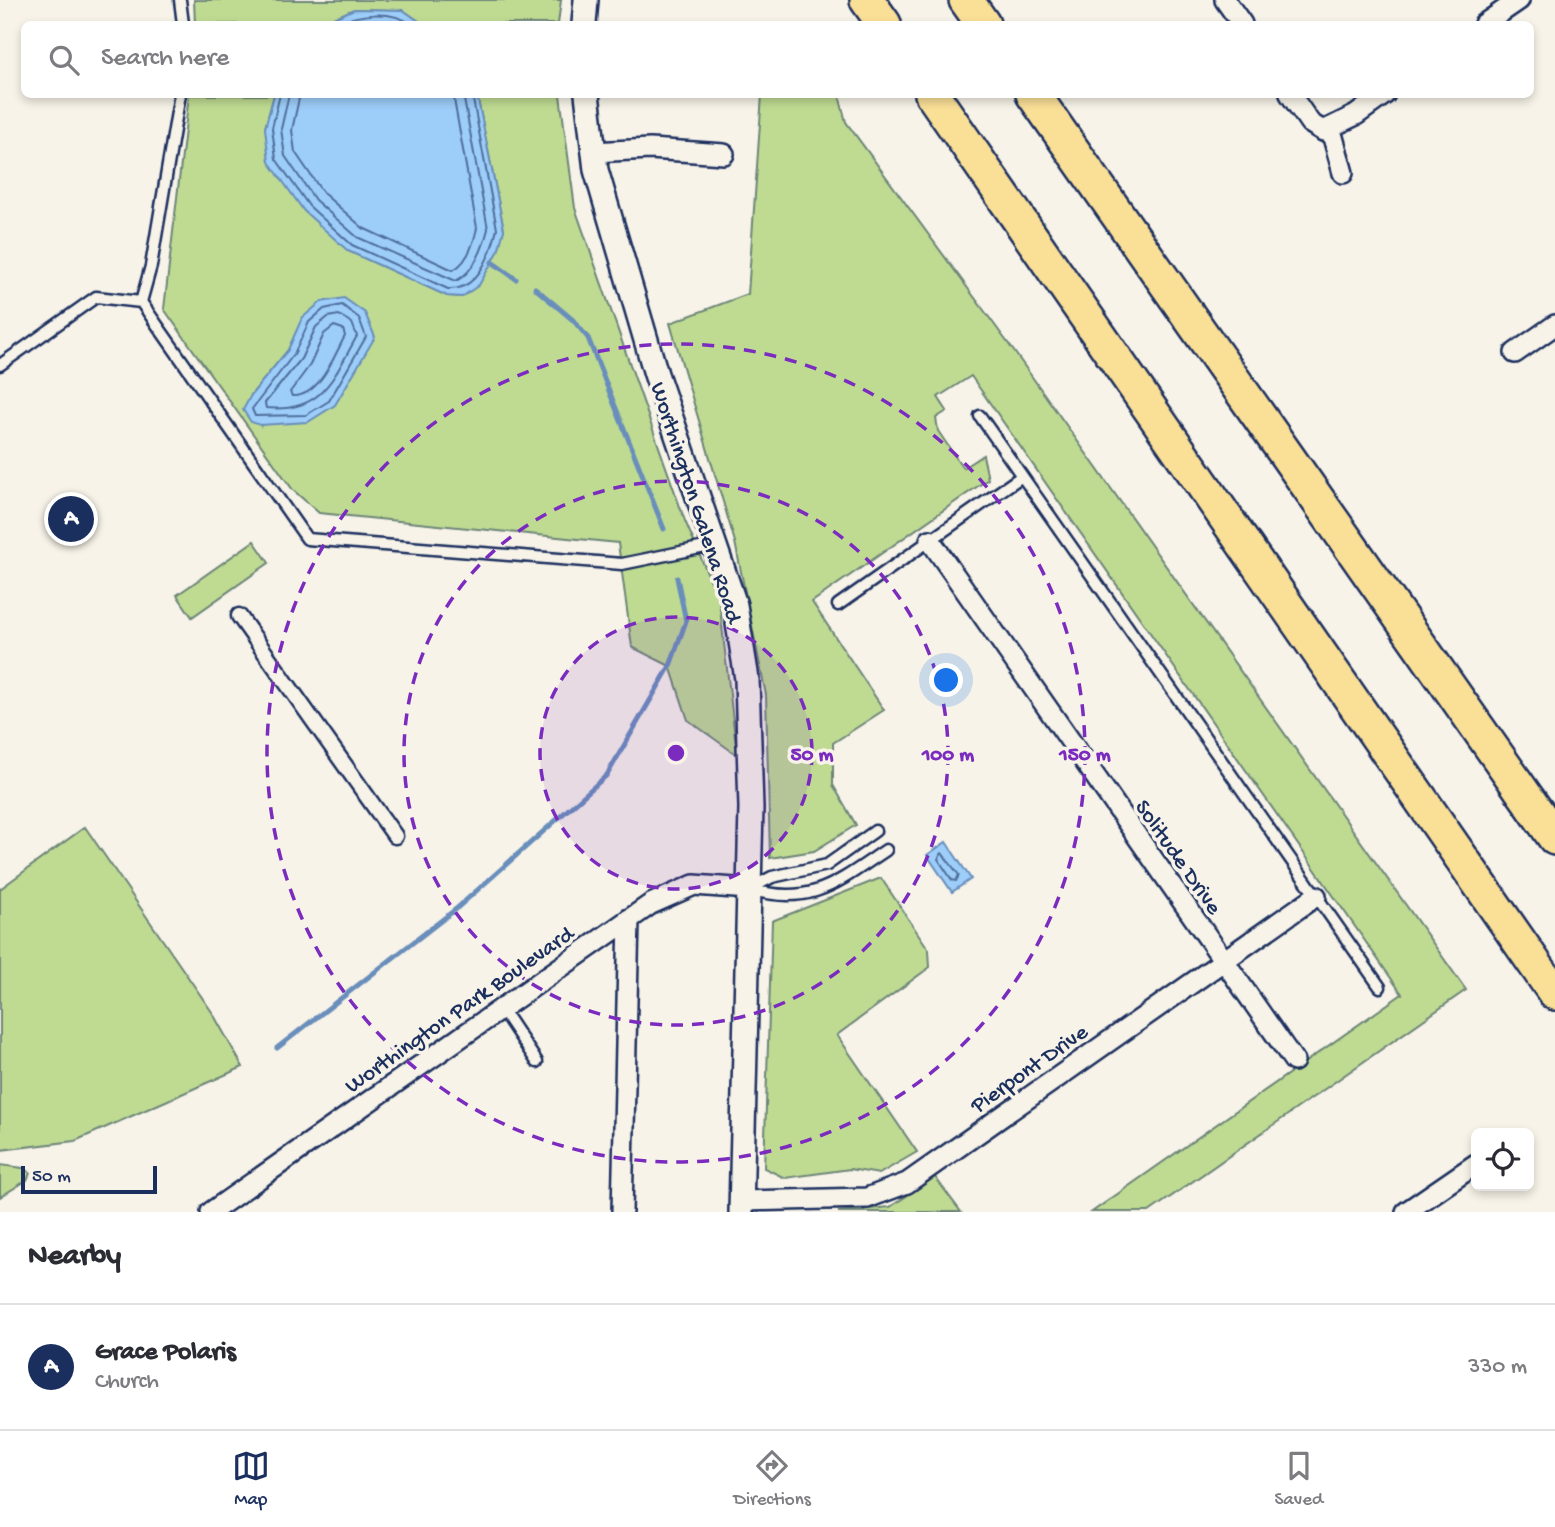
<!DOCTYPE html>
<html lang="en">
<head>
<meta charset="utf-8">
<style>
  body { margin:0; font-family:"Gochi Hand",sans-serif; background:#f2f2f3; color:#2b2b33 }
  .controls { position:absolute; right:21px; bottom:21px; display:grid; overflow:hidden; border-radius:10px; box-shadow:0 4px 10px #0003 }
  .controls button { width:63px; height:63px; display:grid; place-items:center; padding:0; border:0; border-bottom:2px solid #e1e1e2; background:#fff; color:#2b2b33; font:35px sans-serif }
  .scale { position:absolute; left:21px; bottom:18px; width:136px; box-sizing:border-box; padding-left:7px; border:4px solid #1b2f5e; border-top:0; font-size:19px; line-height:24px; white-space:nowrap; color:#1b2f5e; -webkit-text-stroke:5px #f7f3e8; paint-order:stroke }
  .you { position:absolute; left:947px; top:681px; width:24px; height:24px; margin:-18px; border:5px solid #fff; border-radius:50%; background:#1a73e8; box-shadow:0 0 0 10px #1a73e833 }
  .badge { display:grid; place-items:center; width:46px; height:46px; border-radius:50%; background:#1b2f5e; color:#fff; font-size:23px; font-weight:700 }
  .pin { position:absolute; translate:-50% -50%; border:4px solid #fff; box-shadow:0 2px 7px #0006 }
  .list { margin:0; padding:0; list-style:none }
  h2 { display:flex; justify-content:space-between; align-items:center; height:91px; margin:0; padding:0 28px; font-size:30px }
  h2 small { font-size:23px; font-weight:400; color:#7c7c81 }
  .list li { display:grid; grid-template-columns:46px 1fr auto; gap:21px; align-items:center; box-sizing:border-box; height:126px; padding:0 28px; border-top:2px solid #e1e1e2 }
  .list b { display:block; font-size:26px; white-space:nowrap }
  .list p { margin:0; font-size:23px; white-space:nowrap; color:#7c7c81 }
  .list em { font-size:23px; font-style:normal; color:#7c7c81 }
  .icon { flex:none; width:38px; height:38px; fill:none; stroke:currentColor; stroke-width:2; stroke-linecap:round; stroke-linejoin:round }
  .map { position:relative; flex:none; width:1555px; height:1212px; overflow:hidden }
  .search { position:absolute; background:#fff; box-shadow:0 4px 10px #0003; left:21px; right:21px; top:21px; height:77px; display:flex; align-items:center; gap:18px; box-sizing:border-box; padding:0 24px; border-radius:10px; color:#7c7c81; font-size:26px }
  .sheet { height:217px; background:#fff }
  nav { display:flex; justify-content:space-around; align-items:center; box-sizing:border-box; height:98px; border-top:2px solid #e1e1e2; background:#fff; font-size:19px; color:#7c7c81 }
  nav a { display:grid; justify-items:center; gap:4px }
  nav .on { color:#1b2f5e }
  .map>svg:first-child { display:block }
</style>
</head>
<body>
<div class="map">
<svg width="1555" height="1212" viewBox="0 0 1555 1212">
  <rect width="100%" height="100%" fill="#f7f3e8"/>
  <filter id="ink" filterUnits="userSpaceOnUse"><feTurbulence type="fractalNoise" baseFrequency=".0143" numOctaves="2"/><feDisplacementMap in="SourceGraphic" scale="14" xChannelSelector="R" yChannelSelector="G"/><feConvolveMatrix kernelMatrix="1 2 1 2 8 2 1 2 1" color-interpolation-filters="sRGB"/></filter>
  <g filter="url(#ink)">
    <!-- green -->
    <path fill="#bfdb92" stroke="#6d8578" stroke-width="2" fill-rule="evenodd" d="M194,0H561L558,24H423L403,10L354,9L320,24H195Z
      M189,95H274L265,128L348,251L447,296L462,297L504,230L477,95H560L575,208L685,521L719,600L737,755L688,720L670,666L632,647L618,543L319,513L293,490L164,309ZM303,318L261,425L251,395L288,350Z
      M762,95H839L846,122L1013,350L1466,990L1149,1212H1092L1402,994L971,376L938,397L947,411L936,418L938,431L963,468L983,455L988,479L812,602L884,710L833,743V785L856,825L814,851L770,858L766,695L735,542L670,323L748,294Z
      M254,541L269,563L192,617L177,595Z
      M85,827L212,1012L243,1067L75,1141L0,1150V889Z
      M881,878L929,950L930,967L837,1035L917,1152L879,1174L850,1169L785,1178L764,1168L772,921Z
      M0,1165L23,1168L30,1173L27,1180L0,1197Z
      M935,1177L961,1212H838L890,1207Z"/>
    <!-- water -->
    <path fill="#9dcdf9" stroke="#698ebb" stroke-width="2" d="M354,9L403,10L423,24H320Z
      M274,95H477L504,230L498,252L479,285L462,297L447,296L348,251L304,211L269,162L265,128Z
      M344,298L365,313L375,337L335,405L308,422L260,425L251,422L243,410L251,395L288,350L302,318L321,302Z
      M946,842L971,879L952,892L927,855Z"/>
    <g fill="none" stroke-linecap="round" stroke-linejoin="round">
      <!-- shore -->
      <path stroke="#4f6e9c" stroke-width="2" d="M336,24C358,14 390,9 411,24
        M280,94L272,128L276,159L309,206L352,245L448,289C478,291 491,254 497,229L472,94
        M289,94L281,129L285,156L315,200L357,237L456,281C475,271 483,248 488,229L463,94
        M300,94L292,130L295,152L323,193L363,228L453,270C467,263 474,242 477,228L453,94
        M342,305L359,318L366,337L329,401L306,415L255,416L252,409L294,354L309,322L324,309Z
        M339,315L352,323L357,336C333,379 322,413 266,408L265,403L301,359L316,327L328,317Z
        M334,326L343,329L345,336C334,356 319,398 292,396L290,392L310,365L324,334Z
        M942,853L959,875L956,881L952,880L938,859Z"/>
      <!-- stream -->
      <path stroke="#698ebb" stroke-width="5" d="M492,262L516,279
        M535,288L573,320L588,338L664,529
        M277,1048L456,909L607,775L670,666L686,621L677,578"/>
      <defs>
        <path id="service" d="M180,0L183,24
          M180,94L151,266L141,302L307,539L622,564L715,545
          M0,365L96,297L141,302
          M980,416L1380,987
          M838,605L1022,476
          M749,889C811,907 837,883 886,850
          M749,889L772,877L827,865L875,831
          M501,1008L537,1062"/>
        <path id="pedestrian" d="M239,616L395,836"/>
        <path id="minor" d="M1225,0L1242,24
          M1484,24L1519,0
          M1290,94L1310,123L1323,131L1356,115L1385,94
          M1331,130L1343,173
          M593,152L650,149L724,154
          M1515,353L1555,325
          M930,540L1294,1061
          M741,1201L867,1198L907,1183L1316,896
          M211,1212L651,904L694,885L749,889
          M622,1212L629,919
          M1406,1212L1476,1164"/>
        <path id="tertiary" d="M584,24L586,0
          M587,94L596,170L656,374L735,605L747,679L751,808L741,1212"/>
        <path id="motorway" d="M867,0L884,24
          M966,0L983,24
          M932,94L1555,993
          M1033,94L1555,838"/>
      </defs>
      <!-- service casing -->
      <use href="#service" stroke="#1b2f5e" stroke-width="15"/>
      <!-- pedestrian casing -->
      <use href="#pedestrian" stroke="#1b2f5e" stroke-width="19"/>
      <!-- minor casing -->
      <use href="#minor" stroke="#1b2f5e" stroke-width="24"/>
      <!-- tertiary casing -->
      <use href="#tertiary" stroke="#1b2f5e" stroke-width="28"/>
      <!-- motorway casing -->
      <use href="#motorway" stroke="#1b2f5e" stroke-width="38"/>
      <!-- service -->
      <use href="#service" stroke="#f7f3e8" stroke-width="10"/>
      <!-- pedestrian -->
      <use href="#pedestrian" stroke="#f7f3e8" stroke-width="14"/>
      <!-- minor -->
      <use href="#minor" stroke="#f7f3e8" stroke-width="19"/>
      <!-- tertiary -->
      <use href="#tertiary" stroke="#f7f3e8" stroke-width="23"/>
      <!-- motorway -->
      <use href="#motorway" stroke="#fadf96" stroke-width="33"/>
    </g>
  </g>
  <!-- distance rings -->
  <circle cx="676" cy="753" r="136" fill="#7b2cbf" fill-opacity=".12"/>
  <g fill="none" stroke="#7b2cbf" stroke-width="3.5" stroke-dasharray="12 9">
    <circle cx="676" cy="753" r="136"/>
    <circle cx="676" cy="753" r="272"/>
    <circle cx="676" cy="753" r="409"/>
  </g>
  <g text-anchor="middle" stroke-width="7" stroke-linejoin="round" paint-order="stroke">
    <!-- street labels -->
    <g font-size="23" fill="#1b2f5e" stroke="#f7f3e8">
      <text transform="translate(698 502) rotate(72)" y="8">Worthington Galena Road</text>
      <text transform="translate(1180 856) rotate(55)" y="8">Solitude Drive</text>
      <text transform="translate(458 1008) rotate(-35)" y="8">Worthington Park Boulevard</text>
      <text transform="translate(1028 1067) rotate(-35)" y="8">Pierpont Drive</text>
    </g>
  </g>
  <circle cx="676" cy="753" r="10" fill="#7b2cbf" stroke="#f7f3e8" stroke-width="3.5"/>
  <g font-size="21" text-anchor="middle" font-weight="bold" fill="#7b2cbf" stroke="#f7f3e8" stroke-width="7" stroke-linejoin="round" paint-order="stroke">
    <text x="812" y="760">50 m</text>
    <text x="948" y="760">100 m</text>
    <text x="1085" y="760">150 m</text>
  </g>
</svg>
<div class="controls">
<button><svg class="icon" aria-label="locate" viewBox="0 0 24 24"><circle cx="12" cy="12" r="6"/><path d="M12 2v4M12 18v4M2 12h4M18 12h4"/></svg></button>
</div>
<div class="scale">50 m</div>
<div class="you"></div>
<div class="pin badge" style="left:71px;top:519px">A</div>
<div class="search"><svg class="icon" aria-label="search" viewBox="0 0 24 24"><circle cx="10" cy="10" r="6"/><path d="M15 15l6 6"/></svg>Search here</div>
</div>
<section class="sheet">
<h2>Nearby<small></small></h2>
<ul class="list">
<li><span class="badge">A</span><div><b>Grace Polaris</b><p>Church</p></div><em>330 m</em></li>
</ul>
</section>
<nav>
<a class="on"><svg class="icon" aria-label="map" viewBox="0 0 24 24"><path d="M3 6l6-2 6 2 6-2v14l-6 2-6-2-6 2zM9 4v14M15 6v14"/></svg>Map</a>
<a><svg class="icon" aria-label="directions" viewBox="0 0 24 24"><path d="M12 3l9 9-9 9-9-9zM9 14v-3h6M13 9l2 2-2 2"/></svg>Directions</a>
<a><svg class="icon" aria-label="saved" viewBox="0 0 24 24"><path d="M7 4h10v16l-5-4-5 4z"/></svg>Saved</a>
</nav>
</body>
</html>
